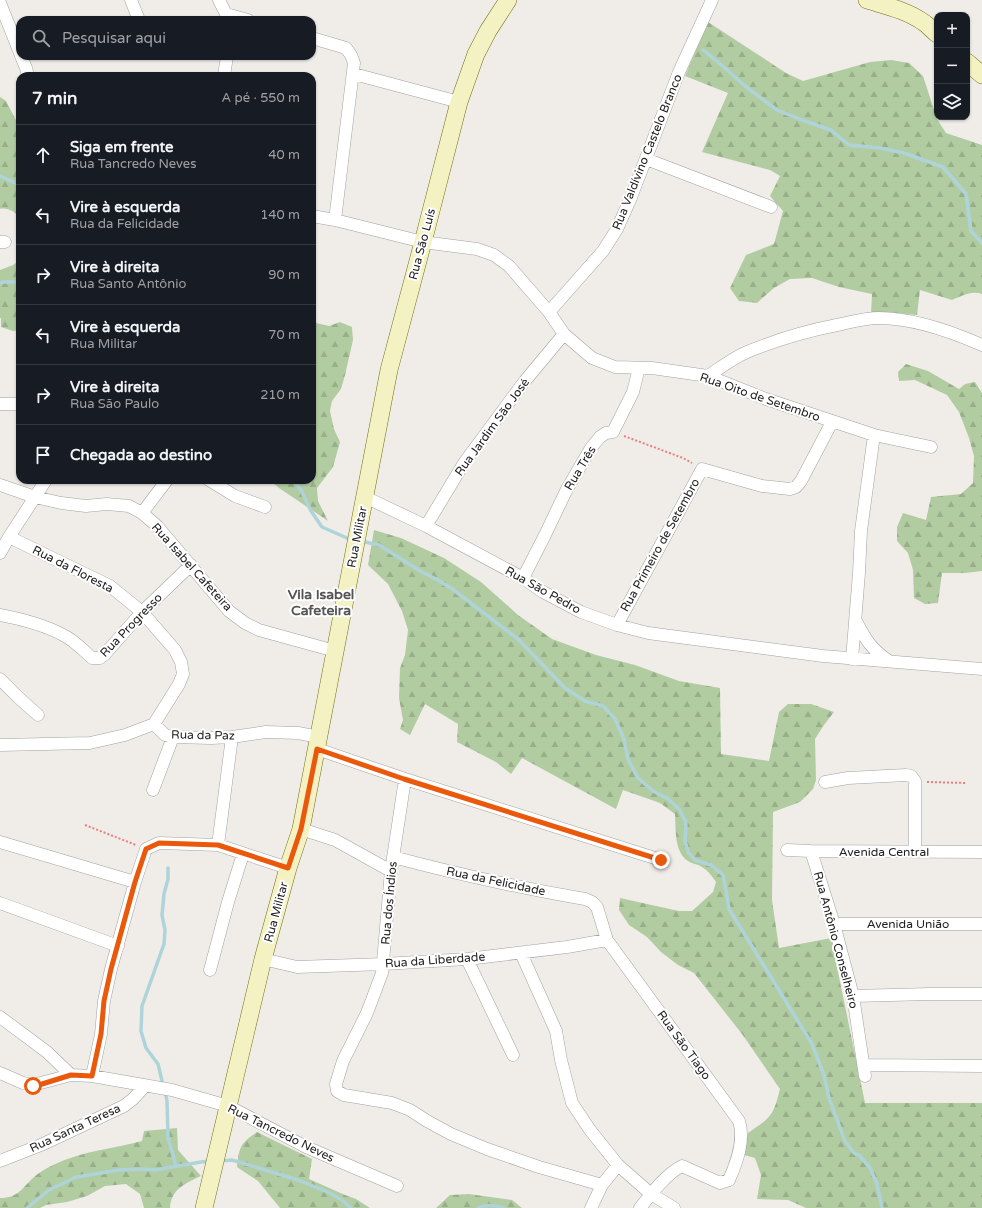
<!DOCTYPE html>
<html lang="pt">
<head>
<meta charset="utf-8">
<style>
  body { margin:0; font-family:"Varela Round",sans-serif; background:#20242c; color:#f1f3f6 }
  .controls { position:absolute; right:12px; top:12px; display:grid; overflow:hidden; border-radius:8px; box-shadow:0 1px 3px #0004 }
  .controls button { width:36px; height:36px; display:grid; place-items:center; padding:0; border:0; border-bottom:1px solid #363941; background:#171b24; color:#f1f3f6; font:20px sans-serif }
  .stop { position:absolute; width:12px; height:12px; margin:-9px; border:3px solid #ea580c; border-radius:50%; background:#fff }
  .stop.end { background:#ea580c; border-color:#fff; box-shadow:0 1px 4px #0008 }
  .list { margin:0; padding:0; list-style:none }
  h2 { display:flex; justify-content:space-between; align-items:center; height:52px; margin:0; padding:0 16px; font-size:17px }
  h2 small { font-size:13px; font-weight:400; color:#9ea1a6 }
  .list li { display:grid; grid-template-columns:26px 1fr auto; gap:12px; align-items:center; box-sizing:border-box; height:60px; padding:0 16px; border-top:1px solid #363941 }
  .list b { display:block; font-size:15px; white-space:nowrap }
  .list p { margin:0; font-size:13px; white-space:nowrap; color:#9ea1a6 }
  .list em { font-size:13px; font-style:normal; color:#9ea1a6 }
  .icon { flex:none; width:22px; height:22px; fill:none; stroke:currentColor; stroke-width:2; stroke-linecap:round; stroke-linejoin:round }
  .map { position:relative; flex:none; width:982px; height:1208px; overflow:hidden }
  .search { position:absolute; background:#171b24; box-shadow:0 1px 3px #0004; left:16px; top:16px; width:300px; height:44px; display:flex; align-items:center; gap:10px; box-sizing:border-box; padding:0 14px; border-radius:12px; color:#9ea1a6; font-size:15px }
  .panel { position:absolute; background:#171b24; box-shadow:0 1px 3px #0004; left:16px; top:72px; width:300px; height:412px; border-radius:12px }
  .map>svg:first-child { display:block }
</style>
</head>
<body>
<div class="map">
<svg width="982" height="1208" viewBox="0 0 982 1208">
  <defs>
    <pattern id="forest-firs" width="22" height="20" patternUnits="userSpaceOnUse"><rect width="22" height="20" fill="#b2cca1"/><path d="M5 1l3.5 6h-7zM16 11l3.5 6h-7z" fill="#99af8a"/></pattern>
  </defs>
  <rect width="100%" height="100%" fill="#f0ede9"/>
  <!-- forest -->
  <path fill="url(#forest-firs)" d="M708,22L786,73L803,81L870,62L891,60L909,63L923,76L937,119L946,133L982,145V294C972,290 961,296 952,300L920,290L917,315L886,312L871,314L872,294L839,287L812,278L790,279L774,288L757,303L739,301L730,288L746,255L774,244L783,211L770,196L780,176L770,170L702,152L728,93L685,76Z
    M0,97L6,101L20,128V218C16,212 7,207 0,209Z
    M20,260V330L13,331L1,327V318H0V270L13,265Z
    M312,322L329,326L340,322L352,327L353,340L345,375L341,389L332,401L330,411L334,429L340,442L333,467L317,488L318,501L328,521L279,488L270,480H312Z
    M906,364L928,371L959,389L965,384L975,382L982,393V571L965,573H942L938,603L925,604L914,598L913,570L908,553L897,541V527L903,513L926,520L931,497L961,494L973,483L974,456L969,438L959,412L947,395L915,380L899,381L898,372Z
    M374,530L401,538L444,558L481,582L518,615L552,639L596,655L635,665L679,681L720,688L721,754L769,761L779,712L788,704H811L834,712L824,725L815,739L816,780L813,789L800,802L773,812L772,900L779,948L831,938L865,1103H982V1208H806L788,1200L757,1199L761,1175L755,1158L744,1155L748,1133C771,1117 773,1117 780,1089L742,1034L694,973L678,965L661,952L647,937L629,925L619,910L620,898L679,911H692L713,892L716,882C711,875 708,870 700,866C697,864 692,864 688,861C674,852 676,830 675,814L660,803L623,790L616,809L522,758L511,774L496,762L457,742L458,724L425,704L410,735L400,729L403,720L399,698L400,668L405,655L408,630L402,611L388,584L368,565Z
    M177,1128L178,1150L201,1176C186,1183 171,1189 170,1208H144L140,1194L126,1184L105,1186L87,1196L67,1202L46,1205L40,1208H0V1198C18,1198 21,1189 33,1178C38,1173 47,1168 53,1165C82,1151 112,1149 142,1141L144,1131Z
    M257,1132L312,1159L309,1179L345,1195L356,1199L370,1208H280L258,1181L237,1167C239,1148 240,1143 257,1132Z
    M469,1194L512,1200L522,1208H436L450,1195Z"/>
  <g fill="none" stroke-linecap="round" stroke-linejoin="round">
    <!-- stream -->
    <path stroke="#aed4da" stroke-width="3.5" d="M703,50L718,62L745,86L777,110L802,120L831,130L849,145L880,148L904,153L943,167L966,194L971,231L982,243
      M0,176L20,185
      M0,283L4,282H20
      M293,480L301,490L311,511L322,527L347,538
      M365,542L379,545L422,572L436,579L451,588L518,639L565,688L585,701L603,706L615,719L624,739L628,759L638,778L653,791L667,798L679,809L686,822L685,841L688,852L695,860L711,865L723,875L726,891L729,909L812,1044L824,1075L829,1098L845,1141L854,1153L859,1155L870,1168L877,1184L882,1208
      M163,1085L158,1064L146,1048L141,1031L142,1006L164,944L165,930L162,915L164,894L168,879V868
      M165,1091L167,1101L168,1138L176,1166
      M221,1161L232,1160L298,1180L330,1193L342,1200L351,1208
      M27,1208L49,1190L76,1177L119,1170L140,1169L155,1170L201,1162L211,1161
      M478,1208C486,1204 495,1205 504,1208"/>
    <defs>
      <path id="street" d="M131,0L139,20
        M219,0L226,14L227,20
        M0,3L20,53
        M226,14L248,20
        M312,38L346,48L351,55L354,63L335,220
        M21,56L26,68L28,76
        M354,74L459,102
        M224,76L227,56
        M646,159L771,207
        M312,216L335,220L423,242L477,249L494,255L509,266L549,312L564,334L592,358L615,367L652,368L708,376L766,399L874,435L931,447
        M0,242H5
        M549,312L603,251L617,229L630,200L679,72L712,0
        M708,376C720,368 733,358 747,352C776,340 806,331 837,325C851,322 865,318 879,318C914,318 950,331 982,345
        M0,404H20
        M209,480L235,496L265,507
        M0,485L35,497L61,503L86,506L107,504L129,506L142,513L157,526L229,611L245,623L259,630L335,651
        M365,497L426,526L523,578L543,592L581,612L617,625L648,633L823,656L982,669
        M142,513L167,480
        M426,526L464,463L524,382L564,334
        M9,537L110,586L142,612L175,650L181,662L183,674L179,684L154,724
        M0,553L9,537L46,480
        M523,578L545,535L567,489L591,448L600,437L606,433L613,432L633,392L639,368
        M0,615C21,619 44,625 63,635C74,640 83,650 92,658H100L105,654L142,612L191,565
        M856,621C865,639 872,650 889,661
        M617,625L702,469L762,486L790,489L796,487L801,481L832,422
        M852,659L859,573L861,531L874,435
        M0,679L19,698L38,715
        M0,745L90,743L125,735L154,724L165,735L173,737L211,738L232,737L266,732L298,733L319,737
        M317,749L405,779L661,860
        M405,779L391,871L382,973L367,1013L343,1061L336,1084L337,1091L344,1095L392,1103L410,1110L427,1121L451,1134L487,1149L539,1167L602,1185
        M825,782L848,778L906,775L911,776L915,781V852
        M153,790L173,737
        M301,829L335,840L391,871
        M0,842L135,882
        M218,845L232,737
        M787,850L811,851L982,852
        M811,851L834,924L853,996L865,1076
        M393,857C457,874 520,888 585,899L592,902L597,907L607,940L739,1121C745,1140 737,1162 729,1180L720,1183L682,1166C666,1174 651,1194 640,1208
        M0,903L118,946
        M834,924H982
        M521,953L556,1031L561,1060L572,1103L590,1130L618,1165L651,1194L674,1208
        M263,959L297,967L384,964L467,959L567,947L607,940
        M467,959L513,1055
        M210,970L228,902L243,854
        M853,996L929,994H982
        M0,1017L47,1052L71,1075
        M864,1065L982,1066
        M0,1073L23,1083L33,1085L71,1075L92,1076L172,1090L228,1106L306,1147L397,1186
        M92,1076L101,1034L104,1001L111,969L135,882L146,849L159,843L218,845L288,868
        M0,1161L41,1145L124,1106L133,1099L145,1086
        M591,1208L602,1185L618,1165"/>
      <path id="secondary" d="M867,0C886,6 906,10 923,22C928,25 932,30 937,34
        M967,62L982,75
        M204,1208L263,959L288,868L301,829L389,370L423,242L459,102L476,54L488,31L508,0"/>
    </defs>
    <!-- street casing -->
    <use href="#street" stroke="#a2a2a2" stroke-width="13"/>
    <!-- secondary casing -->
    <use href="#secondary" stroke="#707110" stroke-width="18"/>
    <!-- path -->
    <path stroke="#ed7d7d" stroke-width="2" stroke-dasharray="2 2" stroke-linecap="butt" d="M624,436L683,458L692,463
      M927,782L967,783
      M85,825L136,845"/>
    <!-- street -->
    <use href="#street" stroke="#fff" stroke-width="12"/>
    <!-- secondary -->
    <use href="#secondary" stroke="#f4f2c3" stroke-width="17"/>
  </g>
  <g fill="none" stroke-linecap="round" stroke-linejoin="round">
    <!-- route -->
    <path stroke="#ea580c" stroke-width="5" d="M33,1086L42,1084L71,1075L92,1076L101,1034L104,1001L111,969L135,882L146,849L159,843L218,845L288,868L301,829L317,749L404,779L661,860"/>
  </g>
  <g text-anchor="middle" stroke-width="4" stroke-linejoin="round" paint-order="stroke">
    <!-- street labels -->
    <g font-size="12" fill="#212121" stroke="#fff">
      <text transform="translate(647 152) rotate(-68)" y="4">Rua Valdívino Castelo Branco</text>
      <text transform="translate(422 244) rotate(-75)" y="4">Rua São Luís</text>
      <text transform="translate(760 397) rotate(19)" y="4">Rua Oito de Setembro</text>
      <text transform="translate(492 427) rotate(-54)" y="4">Rua Jardim São José</text>
      <text transform="translate(580 468) rotate(-59)" y="4">Rua Três</text>
      <text transform="translate(357 537) rotate(-79)" y="4">Rua Militar</text>
      <text transform="translate(660 545) rotate(-61)" y="4">Rua Primeiro de Setembro</text>
      <text transform="translate(192 567) rotate(48)" y="4">Rua Isabel Cafeteira</text>
      <text transform="translate(73 569) rotate(27)" y="4">Rua da Floresta</text>
      <text transform="translate(543 590) rotate(29)" y="4">Rua São Pedro</text>
      <text transform="translate(131 625) rotate(-46)" y="4">Rua Progresso</text>
      <text transform="translate(203 735) rotate(1)" y="4">Rua da Paz</text>
      <text x="884" y="856">Avenida Central</text>
      <text transform="translate(496 881) rotate(12)" y="4">Rua da Felicidade</text>
      <text transform="translate(389 903) rotate(-85)" y="4">Rua dos Índios</text>
      <text transform="translate(276 912) rotate(-75)" y="4">Rua Militar</text>
      <text x="908" y="928">Avenida União</text>
      <text transform="translate(836 940) rotate(75)" y="4">Rua Antônio Conselheiro</text>
      <text transform="translate(435 960) rotate(-4)" y="4">Rua da Liberdade</text>
      <text transform="translate(684 1045) rotate(54)" y="4">Rua São Tiago</text>
      <text transform="translate(75 1128) rotate(-25)" y="4">Rua Santa Teresa</text>
      <text transform="translate(281 1133) rotate(26)" y="4">Rua Tancredo Neves</text>
    </g>
    <!-- quarter labels -->
    <g font-size="14" font-weight="bold" fill="#545454" stroke="#fff">
      <text x="321" y="599">Vila Isabel<tspan x="321" dy="16">Cafeteira</tspan></text>
    </g>
  </g>
</svg>
<div class="controls">
<button>+</button>
<button>−</button>
<button><svg class="icon" aria-label="layers" viewBox="0 0 24 24"><path d="M12 4l9 5-9 5-9-5zM3 14l9 5 9-5"/></svg></button>
</div>
<div class="stop" style="left:33px;top:1086px"></div>
<div class="stop end" style="left:661px;top:860px"></div>
<div class="search"><svg class="icon" aria-label="search" viewBox="0 0 24 24"><circle cx="10" cy="10" r="6"/><path d="M15 15l6 6"/></svg>Pesquisar aqui</div>
<section class="panel">
<h2>7 min<small>A pé · 550 m</small></h2>
<ul class="list">
<li><svg class="icon" aria-label="ahead" viewBox="0 0 24 24"><path d="M12 20V5M6 11l6-6 6 6"/></svg><div><b>Siga em frente</b><p>Rua Tancredo Neves</p></div><em>40 m</em></li>
<li><svg class="icon" aria-label="left" viewBox="0 0 24 24"><path d="M17 20v-9H6M10 6l-5 5 5 5"/></svg><div><b>Vire à esquerda</b><p>Rua da Felicidade</p></div><em>140 m</em></li>
<li><svg class="icon" aria-label="right" viewBox="0 0 24 24"><path d="M7 20v-9h11M14 6l5 5-5 5"/></svg><div><b>Vire à direita</b><p>Rua Santo Antônio</p></div><em>90 m</em></li>
<li><svg class="icon" aria-label="left" viewBox="0 0 24 24"><path d="M17 20v-9H6M10 6l-5 5 5 5"/></svg><div><b>Vire à esquerda</b><p>Rua Militar</p></div><em>70 m</em></li>
<li><svg class="icon" aria-label="right" viewBox="0 0 24 24"><path d="M7 20v-9h11M14 6l5 5-5 5"/></svg><div><b>Vire à direita</b><p>Rua São Paulo</p></div><em>210 m</em></li>
<li><svg class="icon" aria-label="arrive" viewBox="0 0 24 24"><path d="M6 21V4h12l-3 4 3 4H6"/></svg><div><b>Chegada ao destino</b></div></li>
</ul>
</section>
</div>
</body>
</html>
